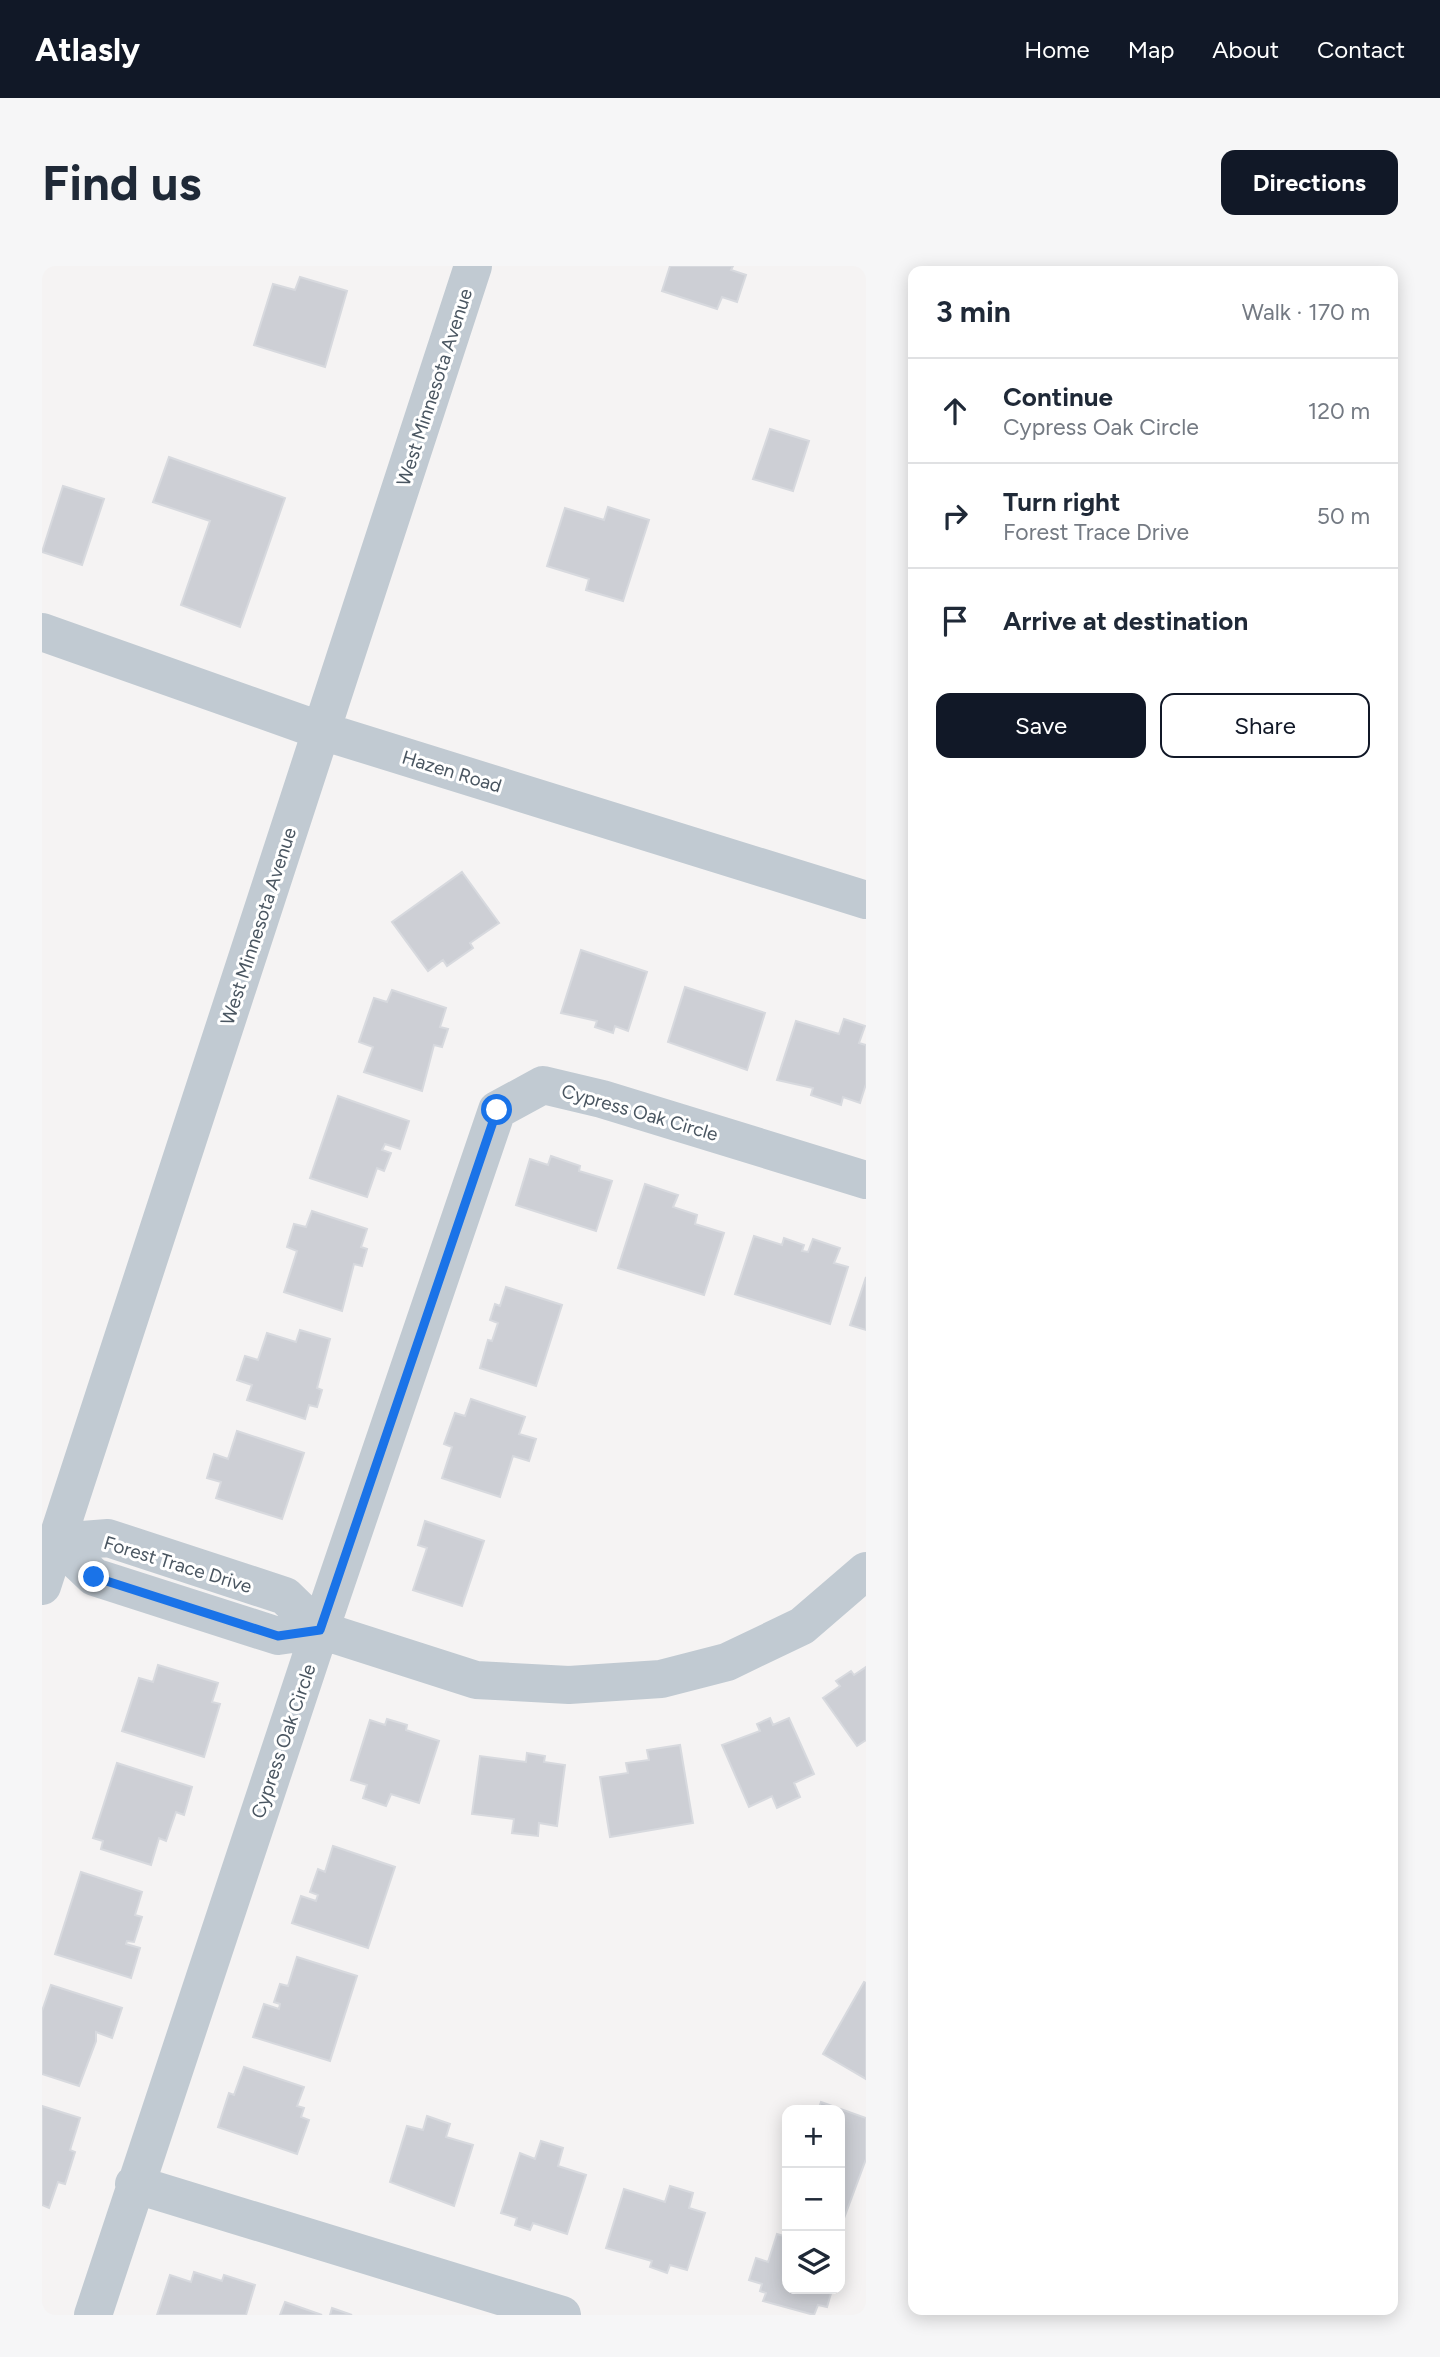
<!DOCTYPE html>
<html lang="en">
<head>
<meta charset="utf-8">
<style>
  body { margin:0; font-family:Figtree,sans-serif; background:#f6f6f7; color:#1f2937 }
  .controls { position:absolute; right:21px; bottom:21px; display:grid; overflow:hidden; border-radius:14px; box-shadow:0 4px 18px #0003 }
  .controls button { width:63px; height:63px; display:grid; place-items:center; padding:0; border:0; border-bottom:2px solid #e0e1e3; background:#fff; color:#1f2937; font:35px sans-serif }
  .stop { position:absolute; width:21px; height:21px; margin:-16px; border:5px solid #1a73e8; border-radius:50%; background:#fff }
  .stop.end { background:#1a73e8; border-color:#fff; box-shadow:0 2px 7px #0008 }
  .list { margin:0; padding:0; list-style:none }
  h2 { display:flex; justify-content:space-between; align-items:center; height:91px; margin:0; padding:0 28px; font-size:30px }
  h2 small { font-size:23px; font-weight:400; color:#747a83 }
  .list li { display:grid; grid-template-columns:46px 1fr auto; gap:21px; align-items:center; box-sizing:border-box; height:105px; padding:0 28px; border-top:2px solid #e0e1e3 }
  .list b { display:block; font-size:26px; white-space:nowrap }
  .list p { margin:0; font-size:23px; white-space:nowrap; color:#747a83 }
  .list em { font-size:23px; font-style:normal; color:#747a83 }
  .actions { display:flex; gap:14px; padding:21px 28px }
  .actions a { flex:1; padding:16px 0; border:2px solid #111827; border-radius:14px; text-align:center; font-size:24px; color:#111827 }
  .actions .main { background:#111827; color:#fff }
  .icon { flex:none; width:38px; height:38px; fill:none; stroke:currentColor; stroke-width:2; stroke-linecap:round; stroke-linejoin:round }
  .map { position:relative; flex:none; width:824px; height:2049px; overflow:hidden; border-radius:14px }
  header { display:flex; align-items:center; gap:42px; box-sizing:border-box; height:98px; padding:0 35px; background:#111827; color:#fff }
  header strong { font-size:33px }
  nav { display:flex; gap:38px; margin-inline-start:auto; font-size:24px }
  .intro { display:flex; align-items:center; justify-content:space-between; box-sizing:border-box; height:168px; padding:0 42px }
  h1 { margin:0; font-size:49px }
  .button { padding:18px 32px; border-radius:14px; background:#111827; color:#fff; font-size:24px; font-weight:700 }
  main { display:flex; gap:42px; padding:0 42px }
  aside { flex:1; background:#fff; border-radius:14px; box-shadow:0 4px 18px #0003 }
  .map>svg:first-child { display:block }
</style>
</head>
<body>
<header>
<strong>Atlasly</strong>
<nav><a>Home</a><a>Map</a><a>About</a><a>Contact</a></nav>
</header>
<div class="intro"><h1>Find us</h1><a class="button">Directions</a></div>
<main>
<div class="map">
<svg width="824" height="2049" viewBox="0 0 824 2049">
  <rect width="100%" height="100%" fill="#f5f3f3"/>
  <!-- building -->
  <path fill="#cdcfd5" stroke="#d7d9de" stroke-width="2" d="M628,0H691L689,4L704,9L695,36L680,31L675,43L620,25Z
    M258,11L305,25L283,101L212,79L231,18L253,24Z
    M728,163L767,175L751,225L711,213Z
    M127,191L243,232L198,361L139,339L168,255L111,236Z
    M21,220L62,233L40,299L0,286Z
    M566,241L607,254L581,335L544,324L547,313L505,300L523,242L562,254Z
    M420,606L457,657L428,677L431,682L405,700L401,694L386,705L350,656Z
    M539,684L605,706L586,765L573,760L571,767L553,761L555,755L519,747Z
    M643,721L723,747L705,804L626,776Z
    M350,724L404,742L398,761L406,763L400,781L392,779L380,825L322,806L331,781L317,776L332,732L345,736Z
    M802,753L823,760L817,777L824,779V818L818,837L801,831L799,839L769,829L771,822L735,814L754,755L797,768Z
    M296,830L367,855L358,883L343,878L340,884L349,887L342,905L335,902L325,931L268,912Z
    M509,890L538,900L537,905L570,915L554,965L474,939L488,893L506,899Z
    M603,918L636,929L631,941L655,949L653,958L682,967L662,1029L576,1002Z
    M270,945L325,963L319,981L325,983L320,1000L312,998L300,1045L242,1026L255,985L245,981L252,958L264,961Z
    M712,970L740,979L742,972L762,979L760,985L766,986L771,973L798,982L792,997L806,1001L788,1058L693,1028Z
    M824,1011V1064L808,1059Z
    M464,1021L520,1039L494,1120L438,1102L446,1074L450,1075L456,1057L448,1054L453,1038L458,1040Z
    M258,1064L288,1073L275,1122L280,1124L275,1141L267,1139L263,1153L205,1134L210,1119L195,1114L203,1090L216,1094L225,1067L254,1076Z
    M429,1133L483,1151L477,1168L494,1173L487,1195L471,1190L458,1231L400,1212L410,1181L402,1178L413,1147L423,1150Z
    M195,1165L262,1187L240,1253L174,1232L179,1216L165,1212L172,1188L186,1193Z
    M383,1255L442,1275L420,1340L371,1324L385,1282L376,1279Z
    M116,1399L176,1417L170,1436L178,1438L162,1491L80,1465L97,1412L111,1416Z
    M824,1401V1474L815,1480L781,1432L798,1420L794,1415L809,1405L812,1409Z
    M728,1452L731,1459L747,1452L772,1508L752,1517L758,1531L735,1542L730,1530L707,1541L680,1479L718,1465L715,1458Z
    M345,1453L365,1459L364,1464L397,1475L377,1537L349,1528L344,1540L321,1532L325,1519L309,1514L328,1454L343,1459Z
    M638,1479L651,1557L568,1571L558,1511L586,1507L584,1497L607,1494L605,1484Z
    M485,1487L503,1490L502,1496L523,1499L515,1560L497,1557L496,1570L470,1567L472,1553L430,1548L438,1490L484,1496Z
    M75,1497L150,1521L142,1549L134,1546L124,1575L117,1572L109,1599L59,1583L61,1575L51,1572Z
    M291,1580L353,1601L326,1682L250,1657L259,1630L274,1635L276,1629L268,1626L276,1603L283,1606Z
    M39,1606L100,1626L93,1649L100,1651L92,1676L85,1675L84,1678L98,1682L89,1712L13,1688Z
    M255,1691L315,1710L288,1795L211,1771L222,1738L237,1743L238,1738L232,1736L238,1718L246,1720Z
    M822,1716L824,1717V1813L781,1788Z
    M9,1719L80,1742L70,1772L54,1766V1775L37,1820L0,1808V1745Z
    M202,1801L262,1821L255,1840L262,1842L259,1851L267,1854L255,1888L176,1861L187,1827L192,1829Z
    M779,1836L824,1852V1893L801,1955L798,1953V1844H776Z
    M0,1840L38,1852L28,1884L33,1886L23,1918L16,1916L7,1942L0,1939Z
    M385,1850L408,1858L404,1871L431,1879L412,1940L348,1916L365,1860L381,1864Z
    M499,1875L521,1882L516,1900L544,1909L525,1968L491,1957L488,1964L473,1959L475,1952L459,1947L478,1887L493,1893Z
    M628,1920L651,1927L647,1942L663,1947L645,2004L628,1999L625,2007L608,2001L610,1995L564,1982L582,1923L623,1936Z
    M735,1968L745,1971V2023L790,2024L785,2041L776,2039L772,2049L721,2035L724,2027L718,2025L720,2018L707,2014L714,1992L726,1996Z
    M152,2006L180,2015L182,2009L213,2019L204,2049H115L128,2009L149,2016Z
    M243,2036L280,2049H238Z
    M290,2042L310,2049H288Z"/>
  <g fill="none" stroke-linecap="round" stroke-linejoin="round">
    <!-- minor -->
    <path stroke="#c1cad2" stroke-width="38" d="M0,366L280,465L824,634
      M15,1276L66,1272L243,1330L278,1364L434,1414L527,1419L619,1413L685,1396L760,1360L824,1305
      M15,1276L52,1311L236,1370L278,1364
      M0,1320L431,0
      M92,1918L520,2049
      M51,2049L278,1364L455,844L501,819L560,833L824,914"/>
  </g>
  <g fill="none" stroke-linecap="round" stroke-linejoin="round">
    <!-- route -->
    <path stroke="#1a73e8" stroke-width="9" d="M52,1311L236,1370L278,1364L455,844"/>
  </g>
  <g text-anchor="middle" stroke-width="6" stroke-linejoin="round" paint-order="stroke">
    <!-- street labels -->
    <g font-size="19" fill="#4a5661" stroke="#fff">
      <text transform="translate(392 121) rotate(-72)" y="7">West Minnesota Avenue</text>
      <text transform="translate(410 505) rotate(17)" y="7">Hazen Road</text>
      <text transform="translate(216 660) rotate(-72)" y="7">West Minnesota Avenue</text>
      <text transform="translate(598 846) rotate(16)" y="7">Cypress Oak Circle</text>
      <text transform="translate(136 1298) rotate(17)" y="7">Forest Trace Drive</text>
      <text transform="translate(241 1475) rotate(-71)" y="7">Cypress Oak Circle</text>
    </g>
  </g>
</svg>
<div class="controls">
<button>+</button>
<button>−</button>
<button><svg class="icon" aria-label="layers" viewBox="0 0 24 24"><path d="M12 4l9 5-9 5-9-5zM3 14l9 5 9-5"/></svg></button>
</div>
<div class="stop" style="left:455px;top:844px"></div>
<div class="stop end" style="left:52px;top:1311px"></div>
</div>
<aside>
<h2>3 min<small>Walk · 170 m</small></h2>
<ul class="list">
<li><svg class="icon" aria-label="ahead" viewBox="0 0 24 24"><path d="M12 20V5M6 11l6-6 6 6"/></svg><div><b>Continue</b><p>Cypress Oak Circle</p></div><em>120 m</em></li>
<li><svg class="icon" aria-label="right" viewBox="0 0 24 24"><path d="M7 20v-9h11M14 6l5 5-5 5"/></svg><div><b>Turn right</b><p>Forest Trace Drive</p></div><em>50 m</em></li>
<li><svg class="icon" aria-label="arrive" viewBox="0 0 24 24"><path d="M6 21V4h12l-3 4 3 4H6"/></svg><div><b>Arrive at destination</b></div></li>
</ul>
<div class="actions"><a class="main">Save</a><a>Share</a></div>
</aside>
</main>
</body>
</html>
